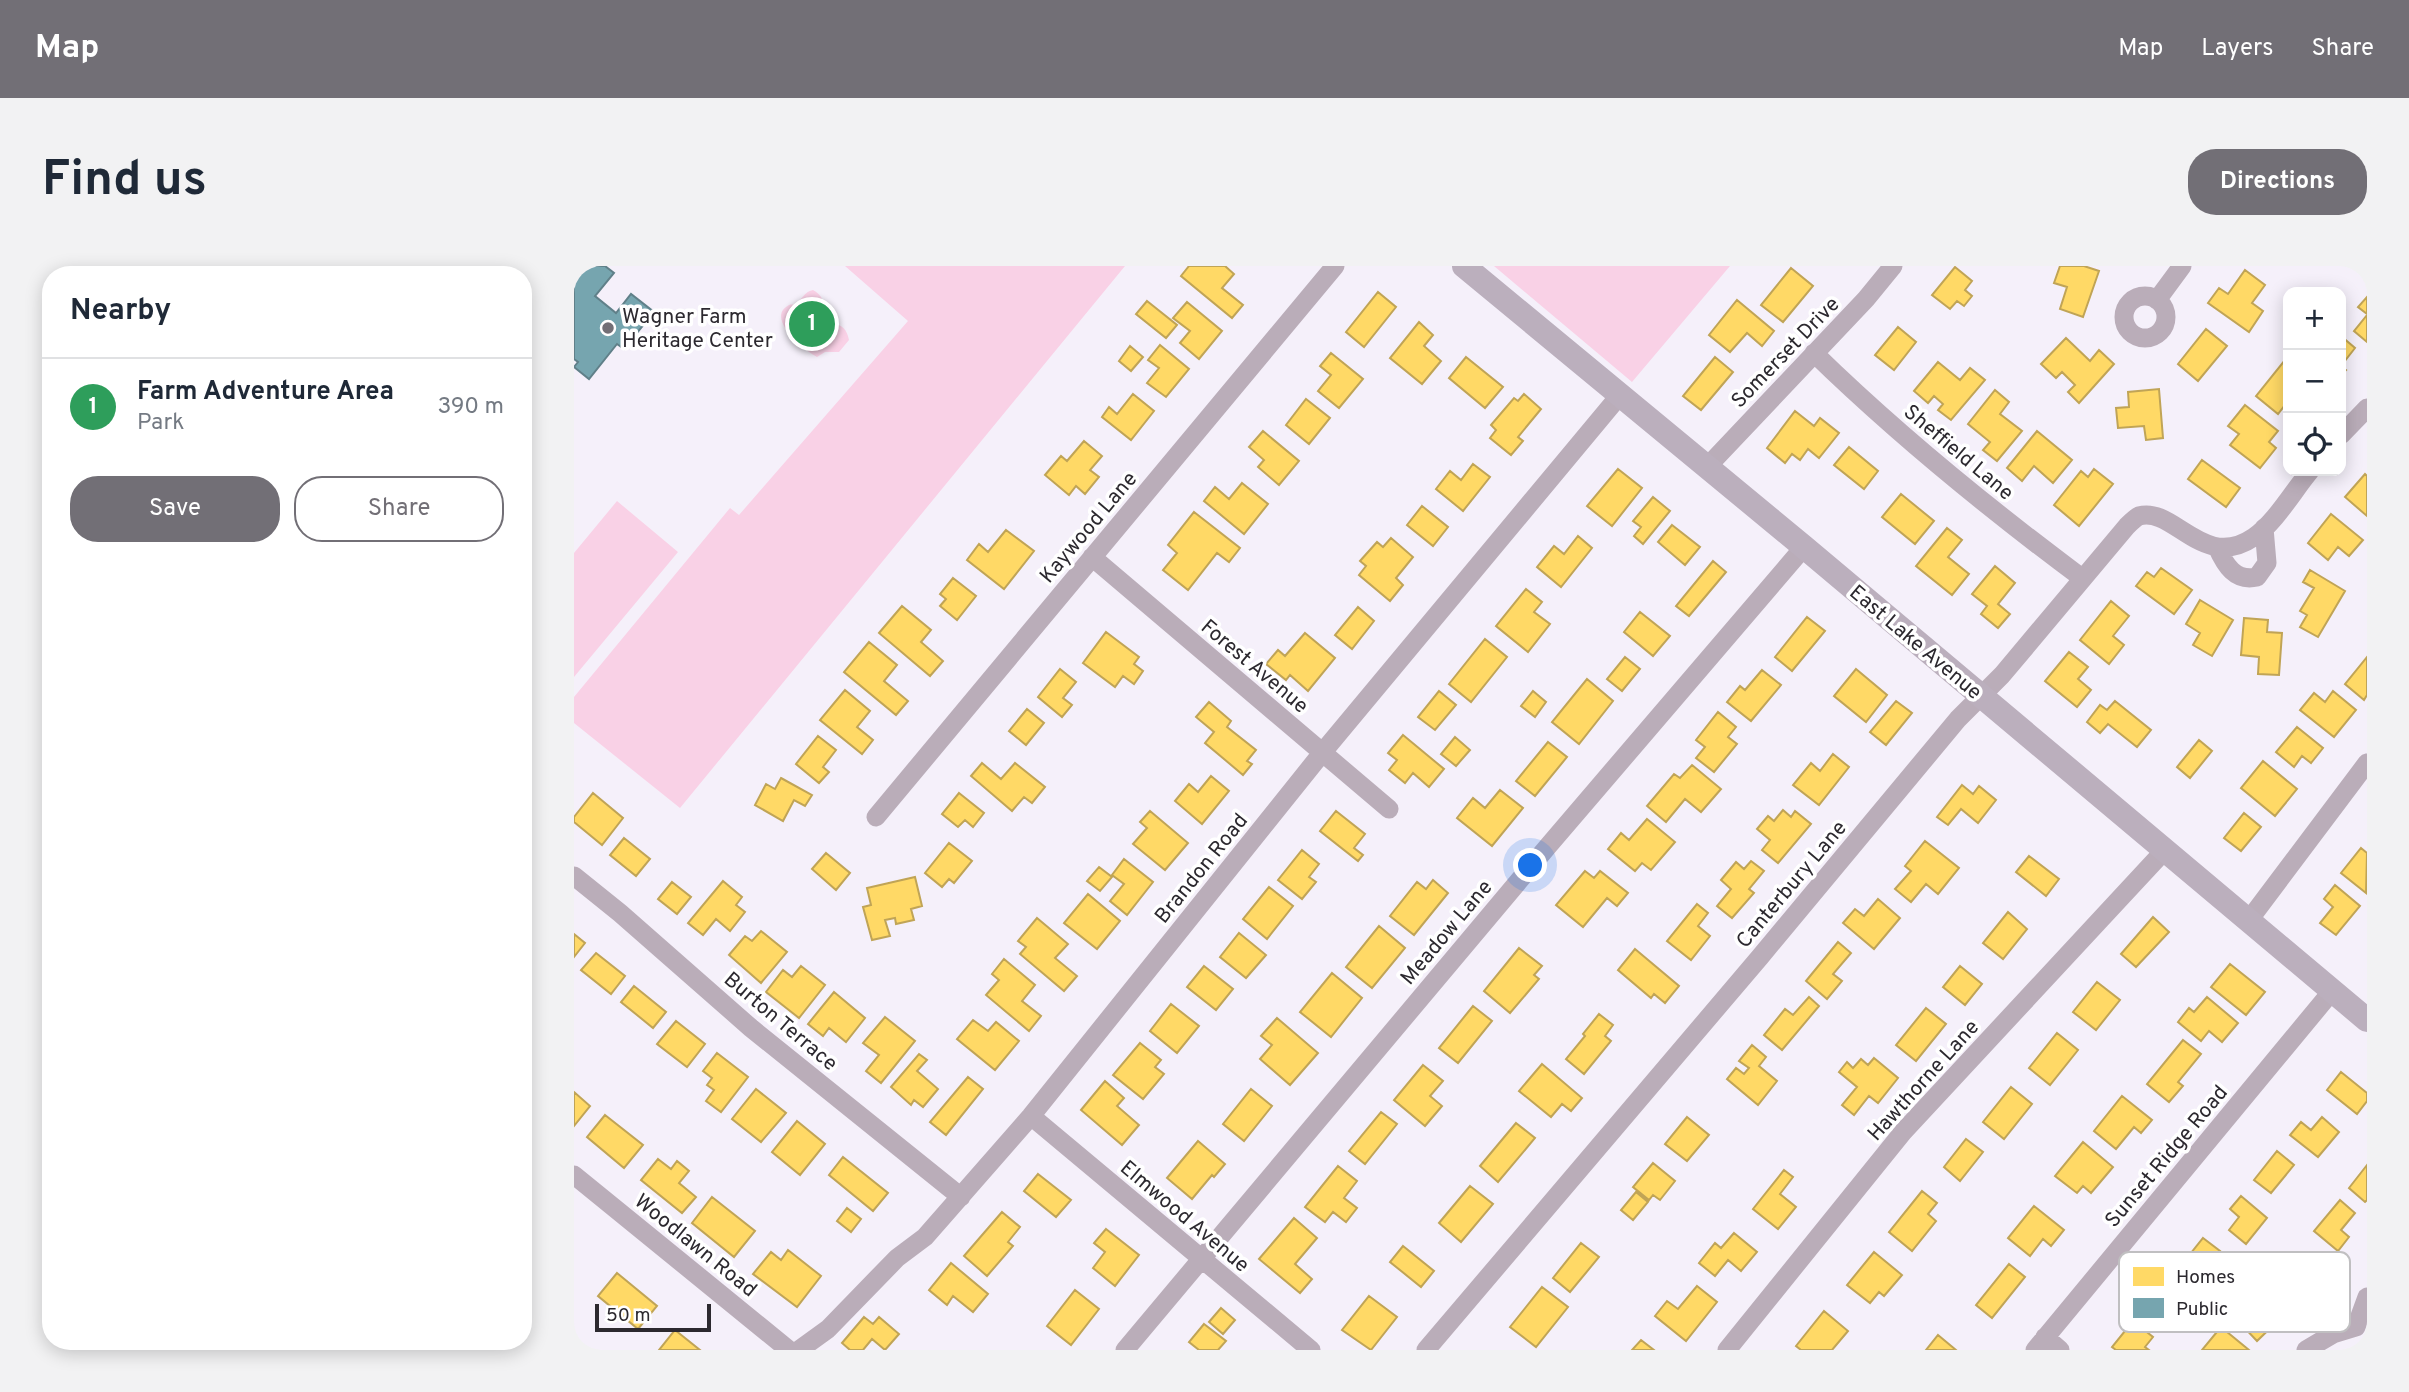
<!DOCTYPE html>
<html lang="en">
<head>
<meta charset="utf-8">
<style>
  body { margin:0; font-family:Overpass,sans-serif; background:#f2f2f3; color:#1f2937 }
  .controls { position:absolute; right:21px; top:21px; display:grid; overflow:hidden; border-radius:14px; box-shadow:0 4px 18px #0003 }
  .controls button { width:63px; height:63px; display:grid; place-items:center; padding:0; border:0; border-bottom:2px solid #e0e1e3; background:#fff; color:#1f2937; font:35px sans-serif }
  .scale { position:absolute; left:21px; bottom:18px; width:116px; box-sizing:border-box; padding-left:7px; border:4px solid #2c292f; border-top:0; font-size:19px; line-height:24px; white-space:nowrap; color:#2c292f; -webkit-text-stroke:5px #fff; paint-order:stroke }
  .you { position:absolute; left:957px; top:600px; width:24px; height:24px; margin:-18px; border:5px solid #fff; border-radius:50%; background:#1a73e8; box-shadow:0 0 0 10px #1a73e833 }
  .badge { display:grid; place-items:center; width:46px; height:46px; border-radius:50%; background:#726f76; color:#fff; font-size:23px; font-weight:700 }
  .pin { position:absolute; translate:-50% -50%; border:4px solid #fff; box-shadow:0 2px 7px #0006 }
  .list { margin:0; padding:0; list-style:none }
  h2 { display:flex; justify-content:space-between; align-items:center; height:91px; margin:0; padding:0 28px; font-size:30px }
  h2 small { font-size:23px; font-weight:400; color:#747a83 }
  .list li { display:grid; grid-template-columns:46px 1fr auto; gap:21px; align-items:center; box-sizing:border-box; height:98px; padding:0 28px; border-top:2px solid #e0e1e3 }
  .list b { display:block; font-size:26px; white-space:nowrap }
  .list p { margin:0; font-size:23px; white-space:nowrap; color:#747a83 }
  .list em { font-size:23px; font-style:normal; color:#747a83 }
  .actions { display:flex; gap:14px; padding:21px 28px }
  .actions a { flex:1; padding:16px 0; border:2px solid #726f76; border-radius:28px; text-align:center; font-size:24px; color:#726f76 }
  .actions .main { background:#726f76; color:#fff }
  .icon { flex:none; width:38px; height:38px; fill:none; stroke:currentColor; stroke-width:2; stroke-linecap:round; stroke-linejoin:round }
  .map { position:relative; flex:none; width:1793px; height:1084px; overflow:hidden; border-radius:28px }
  header { display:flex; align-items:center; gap:42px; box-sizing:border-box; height:98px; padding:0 35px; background:#726f76; color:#fff }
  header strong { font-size:33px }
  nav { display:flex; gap:38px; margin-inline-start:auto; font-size:24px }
  .intro { display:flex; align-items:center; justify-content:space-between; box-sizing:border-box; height:168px; padding:0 42px }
  h1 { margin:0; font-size:49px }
  .button { padding:18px 32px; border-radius:28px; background:#726f76; color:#fff; font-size:24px; font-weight:700 }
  main { display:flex; gap:42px; padding:0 42px }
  aside { flex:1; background:#fff; border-radius:28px; box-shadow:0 4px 18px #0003 }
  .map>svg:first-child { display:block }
</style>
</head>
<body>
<header>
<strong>Map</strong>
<nav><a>Map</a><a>Layers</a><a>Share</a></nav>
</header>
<div class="intro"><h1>Find us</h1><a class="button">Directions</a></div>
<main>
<aside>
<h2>Nearby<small></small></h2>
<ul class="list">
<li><span class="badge" style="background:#2e9e5b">1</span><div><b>Farm Adventure Area</b><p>Park</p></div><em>390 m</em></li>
</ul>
<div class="actions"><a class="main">Save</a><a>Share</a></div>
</aside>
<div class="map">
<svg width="1793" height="1084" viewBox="0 0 1793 1084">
  <rect width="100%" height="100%" fill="#f5f0fa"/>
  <!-- green -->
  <path fill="#f9d1e6" d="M271,0H551L106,542L0,457V431L156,242L165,249L334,55Z
    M920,0H1156L1058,116Z
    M239,24C251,31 249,36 246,47C255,64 271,51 275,74L265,86H251L243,91C231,85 190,52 215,39C217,38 219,39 221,38C229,34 229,26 239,24Z
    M43,235L104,286L0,411V287Z"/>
  <!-- homes -->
  <path fill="#ffd966" stroke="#c0a456" stroke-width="2" d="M615,0H651L660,8L648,22L669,39L658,52L607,10Z
    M1486,0H1510L1525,5L1509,51L1486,43L1493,21L1480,17Z
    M1381,1L1398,15L1391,24L1398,30L1390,40L1383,35L1376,43L1358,29Z
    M1217,2L1239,20L1209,56L1187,39Z
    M1671,4L1691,19L1678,37L1689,45L1675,66L1634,37L1645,22L1654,28Z
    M804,26L822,41L790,81L772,66Z
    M1793,31V48L1784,41Z
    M1163,34L1200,65L1188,80L1173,67L1156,86L1135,69Z
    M573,35L603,59L592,72L562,48Z
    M613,36L648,65L625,93L606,77L616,65L599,52Z
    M1793,49V76L1780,65Z
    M845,56L859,69L850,80L867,95L848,118L816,92Z
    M1324,61L1342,76L1320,104L1301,89Z
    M1632,63L1653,80L1624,115L1604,98Z
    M1767,70L1781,82L1767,100L1772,104L1767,109Z
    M1492,72L1516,95L1525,84L1540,98L1505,137L1494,126L1501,119L1488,106L1482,112L1467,98Z
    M586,79L615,103L592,131L573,117L585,102L574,94Z
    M556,80L569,91L557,105L545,95Z
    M757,87L789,113L765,142L744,125L757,109L746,100Z
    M892,91L929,121L911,142L875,112Z
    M1141,91L1159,106L1127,144L1109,130Z
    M1711,94L1714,97V135L1704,148L1682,130Z
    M1364,96L1386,114L1396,102L1411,114L1377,154L1364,144L1369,138L1360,130L1354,137L1340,125Z
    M1585,123L1589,172L1572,174L1570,160L1544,162L1542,142L1555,141L1554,126Z
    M1421,124L1435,136L1426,148L1448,165L1423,195L1409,184L1416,176L1394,158Z
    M559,128L580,145L557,174L528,151L535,141L543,148Z
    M950,128L967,143L944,171L949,175L937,189L916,172L922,164L917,159L940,132L944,135Z
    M732,133L756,152L735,178L712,159Z
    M1671,139L1704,165L1695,176L1702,182L1686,202L1656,179L1665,168L1654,160Z
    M1221,145L1240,160L1246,152L1265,167L1245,192L1234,183L1226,194L1218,188L1211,197L1193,182Z
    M689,165L725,195L705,219L684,201L690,194L675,181Z
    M1463,165L1498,194L1479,217L1460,200L1448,215L1433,202Z
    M510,175L528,190L516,204L525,211L511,228L502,220L495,229L471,209L487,190L493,195Z
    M1275,181L1304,205L1290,223L1260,199Z
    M1628,194L1666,222L1652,241L1614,213Z
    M899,198L916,211L889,245L862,223L876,205L887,214Z
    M1044,203L1068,222L1038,260L1013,240Z
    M1520,203L1539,218L1505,260L1480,239L1507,205L1514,211Z
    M1791,208L1793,210V250L1771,231Z
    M668,217L694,238L670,268L630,235L641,221L655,233Z
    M1327,228L1360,255L1341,278L1308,251Z
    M1079,231L1096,245L1069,278L1060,270L1067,261L1059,255Z
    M848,240L874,261L859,280L833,259Z
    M620,246L666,282L655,296L643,287L614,324L589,304L603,287L594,279Z
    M1757,248L1789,274L1775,290L1764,281L1754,294L1734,277Z
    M1098,259L1126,281L1111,299L1084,276Z
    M1373,262L1388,274L1374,291L1395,308L1378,329L1342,300Z
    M432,264L460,285L430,323L393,294L405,278L414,286Z
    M1004,270L1018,282L987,321L963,301L980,280L990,288Z
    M817,272L839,291L822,312L829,319L816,335L785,309L792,300L786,295L803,276L809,281Z
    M1139,295L1152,306L1115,350L1102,340Z
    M1421,300L1441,317L1424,338L1436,348L1424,362L1407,348L1413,340L1398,328Z
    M1587,302L1618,324L1600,348L1562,320L1573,306L1580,311Z
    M1736,304L1771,325L1744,371L1726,361L1733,349L1726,345L1740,322L1729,316Z
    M379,312L402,330L383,354L366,340L372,333L366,328Z
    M952,323L968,336L960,346L976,358L954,386L922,360Z
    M1626,334L1659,354L1638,390L1619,379L1626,367L1612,358Z
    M1537,335L1555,350L1539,370L1550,379L1535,398L1506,374Z
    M328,340L357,364L347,376L369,395L356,410L305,367Z
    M784,341L800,355L778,383L761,369Z
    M1066,346L1096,370L1079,390L1050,366Z
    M1233,351L1251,365L1218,405L1201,391Z
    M1670,352L1694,354L1693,366L1708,367L1705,409L1684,408L1685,391L1667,389Z
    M532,366L565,391L560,398L569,405L560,418L549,410L541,421L509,397Z
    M731,367L761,392L734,425L716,409L712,414L692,398L704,384L711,390Z
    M911,373L933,391L897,436L875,418Z
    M295,376L323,399L310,415L334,435L322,449L270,406Z
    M1495,386L1514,401L1504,413L1517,424L1503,441L1471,415Z
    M1051,391L1066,403L1048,425L1033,413Z
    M1793,391V429L1790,434L1771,418Z
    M486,403L502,416L489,432L498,439L488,451L464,431Z
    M1282,403L1313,429L1292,456L1260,430Z
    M1188,404L1207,419L1177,455L1153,436L1166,420L1171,424Z
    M1013,413L1039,435L1005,478L978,456Z
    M271,424L296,445L283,461L299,474L288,488L246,454Z
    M865,425L882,439L861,464L844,451Z
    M959,425L972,436L961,451L947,440Z
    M1759,425L1782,444L1760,471L1726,444L1740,427L1751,436Z
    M1322,435L1338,447L1312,479L1296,466Z
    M1541,435L1577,464L1563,481L1534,458L1526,467L1513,456L1526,439L1533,444Z
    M635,436L657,455L653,461L682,484L673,495L678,498L669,509L631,477L640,466L622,451Z
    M453,443L470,457L452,479L435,465Z
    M1144,446L1162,461L1154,471L1163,478L1140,506L1122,492L1131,481L1122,474Z
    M1723,461L1749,482L1737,497L1728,490L1720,501L1702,486Z
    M829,469L870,503L855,521L839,507L831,517L815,504L823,494L814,487Z
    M244,470L262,484L249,501L255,506L245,517L222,498Z
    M881,471L896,484L882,500L867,488Z
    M1625,474L1638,485L1616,512L1603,501Z
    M974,476L993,491L961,530L942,515Z
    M1259,488L1275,501L1245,539L1219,519L1237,497L1246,505Z
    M1689,495L1723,523L1701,550L1667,522Z
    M408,497L427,513L441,497L471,521L458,537L450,531L438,545L397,510Z
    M1118,499L1147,523L1127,546L1111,533L1092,556L1073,540L1100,508L1106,512Z
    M637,510L655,525L628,558L601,535L615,518L624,526Z
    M207,512L238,529L231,540L220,534L209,555L181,539L192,518L201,523Z
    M1388,519L1399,528L1405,520L1422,534L1404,557L1387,543L1374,559L1363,551Z
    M926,524L949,542L918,580L883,552L899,532L911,542Z
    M19,527L49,552L28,579L0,556V551Z
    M385,527L410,547L399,561L391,554L384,561L368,548Z
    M1209,544L1217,551L1221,545L1237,558L1204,597L1188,584L1196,574L1183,563L1194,550L1200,555Z
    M576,545L614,577L591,604L559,578L573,562L566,556Z
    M762,545L791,568L780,582L789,589L784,595L746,565Z
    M1670,547L1687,561L1667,585L1650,572Z
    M1073,553L1101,576L1077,604L1068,597L1061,605L1034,583L1047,567L1055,574Z
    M50,572L76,593L62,610L36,589Z
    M1351,575L1385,602L1364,628L1352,618L1337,636L1321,623L1337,605L1331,600Z
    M375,577L398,595L380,617L375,613L368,621L351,607Z
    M1787,582L1793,587L1792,627L1767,607Z
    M728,584L745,598L735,611L742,616L728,633L704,614Z
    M252,587L276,607L262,624L238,603Z
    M1455,590L1485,613L1472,630L1442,606Z
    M550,593L579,616L553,649L536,635L550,618L538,609Z
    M1177,595L1190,605L1175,623L1180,627L1158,652L1143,640L1157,623L1147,614L1162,596L1170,603Z
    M525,601L538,611L526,625L513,615Z
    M1011,605L1020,612L1026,605L1054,627L1043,640L1033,632L1009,661L982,639Z
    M341,611L348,640L337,643L340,654L322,658L321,652L311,654L316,670L298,674L289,641L297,639L293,622Z
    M859,614L874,627L840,669L816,650L843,616L852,623Z
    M149,615L168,631L162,639L171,646L156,665L142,653L129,669L114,657Z
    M98,616L117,631L103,648L84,633Z
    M1761,619L1786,640L1762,669L1746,657L1759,641L1750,633Z
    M695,621L719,640L693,673L669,653Z
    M514,628L546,655L523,683L490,657Z
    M1304,633L1326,652L1300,683L1269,657L1281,643L1290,650Z
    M1123,638L1134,647L1124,660L1136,670L1117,694L1093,675Z
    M1434,646L1453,663L1429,693L1409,677Z
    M1579,651L1595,666L1562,701L1547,688Z
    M463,652L494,678L481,692L503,710L490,725L446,688L452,681L444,675Z
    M805,660L831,682L798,722L772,701Z
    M187,665L213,686L187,717L155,689L171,670L178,675Z
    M665,667L692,689L672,712L646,691Z
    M0,668L11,677L0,691Z
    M1264,676L1277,687L1259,708L1268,715L1253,733L1232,715Z
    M945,682L968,700L960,709L965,713L936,747L910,725Z
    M1061,683L1105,720L1091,737L1080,728L1077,732L1044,704Z
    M22,687L51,710L37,728L7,704Z
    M430,693L461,719L448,735L467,750L455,765L412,729L425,714L418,708Z
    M1656,698L1691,726L1672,749L1637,721Z
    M227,700L251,719L225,752L192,726L209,704L218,711Z
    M630,700L659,723L642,744L613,721Z
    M1386,700L1408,718L1391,739L1369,721Z
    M758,707L788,732L757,771L726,746Z
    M1523,716L1546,734L1522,764L1499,746Z
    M60,720L92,746L79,762L47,736Z
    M260,726L291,752L272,776L255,762L249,770L234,758Z
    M1235,731L1245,740L1208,784L1190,769L1211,743L1219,749Z
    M1633,731L1664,757L1648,776L1635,765L1627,775L1604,756L1615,742L1620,746Z
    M597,738L625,760L603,787L576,765Z
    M899,740L918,755L884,797L865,782Z
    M1352,742L1372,758L1342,795L1322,779Z
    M1025,748L1039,759L1031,770L1037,775L1010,808L992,793L1011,770L1009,768Z
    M311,751L341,775L307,817L292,805L305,789L289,777Z
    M703,752L744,787L716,819L686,793L698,779L687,770Z
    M399,754L414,765L422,756L445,775L421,804L383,773Z
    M102,755L131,778L113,801L83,778Z
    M1483,767L1504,784L1476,819L1455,802Z
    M1609,774L1627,788L1604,816L1609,820L1595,836L1573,818Z
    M566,777L587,794L581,801L590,808L569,833L539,809Z
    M1178,779L1192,791L1185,800L1203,815L1184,839L1153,813L1162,802L1170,808L1175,802L1165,795Z
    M143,787L174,811L147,846L132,835L140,824L133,819L138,812L129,805Z
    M345,788L353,794L343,805L364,823L349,841L340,834L337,839L317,821Z
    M1300,792L1324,812L1304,837L1295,830L1280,849L1268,839L1283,821L1265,806L1273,796L1279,802L1287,793L1294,799Z
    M968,798L1008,832L997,845L988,838L977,851L945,825Z
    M849,799L869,815L856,830L868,840L851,860L820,834Z
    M1767,806L1793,827V835L1783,848L1753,824Z
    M394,811L409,823L372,869L356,856Z
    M531,815L550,832L543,840L565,859L548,879L507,844Z
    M1437,821L1458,838L1430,873L1409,856Z
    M182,823L212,847L187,876L158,853Z
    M677,823L698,840L670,875L649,858Z
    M0,826L16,840L0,860Z
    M1548,830L1578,854L1567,867L1560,861L1542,883L1520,865Z
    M807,846L823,858L791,898L775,885Z
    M31,849L69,879L50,902L13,871Z
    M1113,851L1135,869L1113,895L1091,878Z
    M1748,851L1765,866L1744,891L1716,869L1727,856L1737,864Z
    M223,855L251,878L226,909L198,886Z
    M942,857L961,872L924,916L906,900Z
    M1392,873L1409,886L1386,915L1370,901Z
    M624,875L651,898L640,911L638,909L618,933L593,912Z
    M1509,876L1539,901L1517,927L1509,920L1503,927L1481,910Z
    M1703,885L1720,899L1697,927L1680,914Z
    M269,891L314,927L299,945L255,909Z
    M84,893L97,903L103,895L115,905L105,917L122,931L108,947L67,914Z
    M1079,897L1101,915L1086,934L1079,929L1075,934L1059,921Z
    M1793,899V934L1791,936L1775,922Z
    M764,900L783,915L770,932L783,942L772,956L759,946L751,956L731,941Z
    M1210,904L1219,911L1206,928L1222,941L1204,963L1179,943Z
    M464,908L497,934L482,951L450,925Z
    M896,920L919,938L887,976L865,957Z
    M1348,925L1363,937L1354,948L1362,955L1338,985L1315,966Z
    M1062,926L1074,936L1059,954L1047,944Z
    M1667,930L1693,952L1672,978L1655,964L1665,951L1656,943Z
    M138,931L181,965L160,991L118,957Z
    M1766,934L1781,947L1767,964L1775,971L1764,985L1740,965Z
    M1460,940L1490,964L1477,980L1469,973L1456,990L1434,972Z
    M273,942L287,953L277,966L263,955Z
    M428,946L446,961L434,976L439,980L413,1010L390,990Z
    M720,952L743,972L721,998L738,1013L726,1027L685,993Z
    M532,963L565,989L541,1020L519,1002L531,986L520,977Z
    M1160,967L1183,986L1167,1005L1154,994L1141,1010L1125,997L1141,977L1147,982Z
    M1629,972L1646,985L1622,1016L1605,1002Z
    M1007,977L1025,991L996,1026L979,1012Z
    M829,980L860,1005L847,1021L816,996Z
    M214,984L247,1010L223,1041L179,1008L197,986L207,994Z
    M1300,986L1328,1009L1310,1030L1305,1026L1296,1037L1273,1019Z
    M377,997L414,1028L399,1046L379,1030L373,1039L355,1024Z
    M1435,998L1451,1011L1418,1052L1402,1039Z
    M43,1007L83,1040L64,1063L24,1030Z
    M1123,1020L1143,1036L1112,1075L1081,1050L1093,1035L1104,1043Z
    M968,1021L994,1041L962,1081L936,1061Z
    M501,1024L525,1043L497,1079L473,1060Z
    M1685,1026L1693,1034L1699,1028L1714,1045L1683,1075L1666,1057L1674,1049L1667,1043Z
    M795,1030L823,1051L797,1084L768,1064Z
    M647,1042L661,1054L649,1068L635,1056Z
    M1250,1045L1274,1065L1258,1084H1227L1222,1080Z
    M290,1051L299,1058L305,1051L325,1068L311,1084L298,1073L289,1084H276L268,1077Z
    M1559,1055L1579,1071L1571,1081L1575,1084H1542L1538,1081Z
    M630,1058L652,1075L644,1084H625L615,1076Z
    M1647,1061L1675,1084H1628Z
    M101,1064L126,1084H85Z
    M1364,1069L1382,1084H1352Z
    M1067,1074L1080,1084H1058Z"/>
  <!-- public -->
  <path fill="#76a5af" stroke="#608089" stroke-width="2" d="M3,0H31L40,7L21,30L42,47L57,28L80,46L50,83L43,78L15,113L0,101L4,96L0,93V3Z"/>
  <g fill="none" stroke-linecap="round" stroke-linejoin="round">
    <!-- minor -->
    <path stroke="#baadb9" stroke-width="19" d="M1550 51a21 21 0 1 1 42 0a21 21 0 1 1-42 0Z
      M1583,34L1608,0
      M1240,87C1324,169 1414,242 1508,312
      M1767,169L1793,142
      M1133,201L1292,33L1319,0
      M1643,281C1651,299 1661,316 1683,311L1693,297L1690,262
      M518,291L815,543
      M302,551L761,0
      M0,610L46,647L177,762L387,931
      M1675,654L1793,497
      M457,850L737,1084
      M0,909L215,1084
      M1471,1071L1486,1084
      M225,1084L254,1063L323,992L351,971L457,850L748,487L1046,129
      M551,1084L975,579L1230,281
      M852,1084L1186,691L1384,453L1428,409L1553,260C1556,257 1561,252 1565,250C1600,240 1629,306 1680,271C1701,257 1720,224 1736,205
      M1153,1084L1329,866L1590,585
      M1461,1084L1758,725
      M1732,1084L1759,1068L1782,1061L1793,1031"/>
    <!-- major -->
    <path stroke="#bbafbd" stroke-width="24" d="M890,0L1230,281L1793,754"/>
  </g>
  <!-- markers -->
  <circle fill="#726f76" stroke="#fff" stroke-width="2.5" cx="34" cy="62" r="7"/>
  <g text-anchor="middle" stroke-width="7" stroke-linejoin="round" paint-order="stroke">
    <!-- poi labels -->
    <g font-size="21" fill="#2c292f" stroke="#fff" text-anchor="start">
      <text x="48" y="57">Wagner Farm<tspan x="48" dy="24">Heritage Center</tspan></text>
    </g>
    <!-- street labels -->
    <g font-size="21" fill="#2c292f" stroke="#fff">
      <text transform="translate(1211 86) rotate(-46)" y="7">Somerset Drive</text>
      <text transform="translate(1385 186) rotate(40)" y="7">Sheffield Lane</text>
      <text transform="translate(514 261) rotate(-50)" y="7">Kaywood Lane</text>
      <text transform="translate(1342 376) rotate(40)" y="7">East Lake Avenue</text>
      <text transform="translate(681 400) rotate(40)" y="7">Forest Avenue</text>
      <text transform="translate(627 602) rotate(-51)" y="7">Brandon Road</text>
      <text transform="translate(1217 618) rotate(-50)" y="7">Canterbury Lane</text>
      <text transform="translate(872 666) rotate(-50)" y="7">Meadow Lane</text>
      <text transform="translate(207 755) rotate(40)" y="7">Burton Terrace</text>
      <text transform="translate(1349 814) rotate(-48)" y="7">Hawthorne Lane</text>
      <text transform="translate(1592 890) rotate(-50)" y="7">Sunset Ridge Road</text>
      <text transform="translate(611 950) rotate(40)" y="7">Elmwood Avenue</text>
      <text transform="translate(122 979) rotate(39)" y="7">Woodlawn Road</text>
    </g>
  </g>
  <!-- legend -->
  <rect x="1545" y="986" width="231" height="80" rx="10" fill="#fff" stroke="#c0bfc1" stroke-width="2"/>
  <rect x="1559" y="1001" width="31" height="19" fill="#ffd966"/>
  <rect x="1559" y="1032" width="31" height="20" fill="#76a5af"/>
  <g font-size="19" fill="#2c292f">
    <text x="1602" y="1017">Homes</text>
    <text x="1602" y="1049">Public</text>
  </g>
</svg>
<div class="controls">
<button>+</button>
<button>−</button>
<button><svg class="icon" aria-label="locate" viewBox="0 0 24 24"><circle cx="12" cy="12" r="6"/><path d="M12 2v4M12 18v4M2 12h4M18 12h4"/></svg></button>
</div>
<div class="scale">50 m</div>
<div class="you"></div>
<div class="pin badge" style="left:238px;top:58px;background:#2e9e5b">1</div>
</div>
</main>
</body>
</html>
